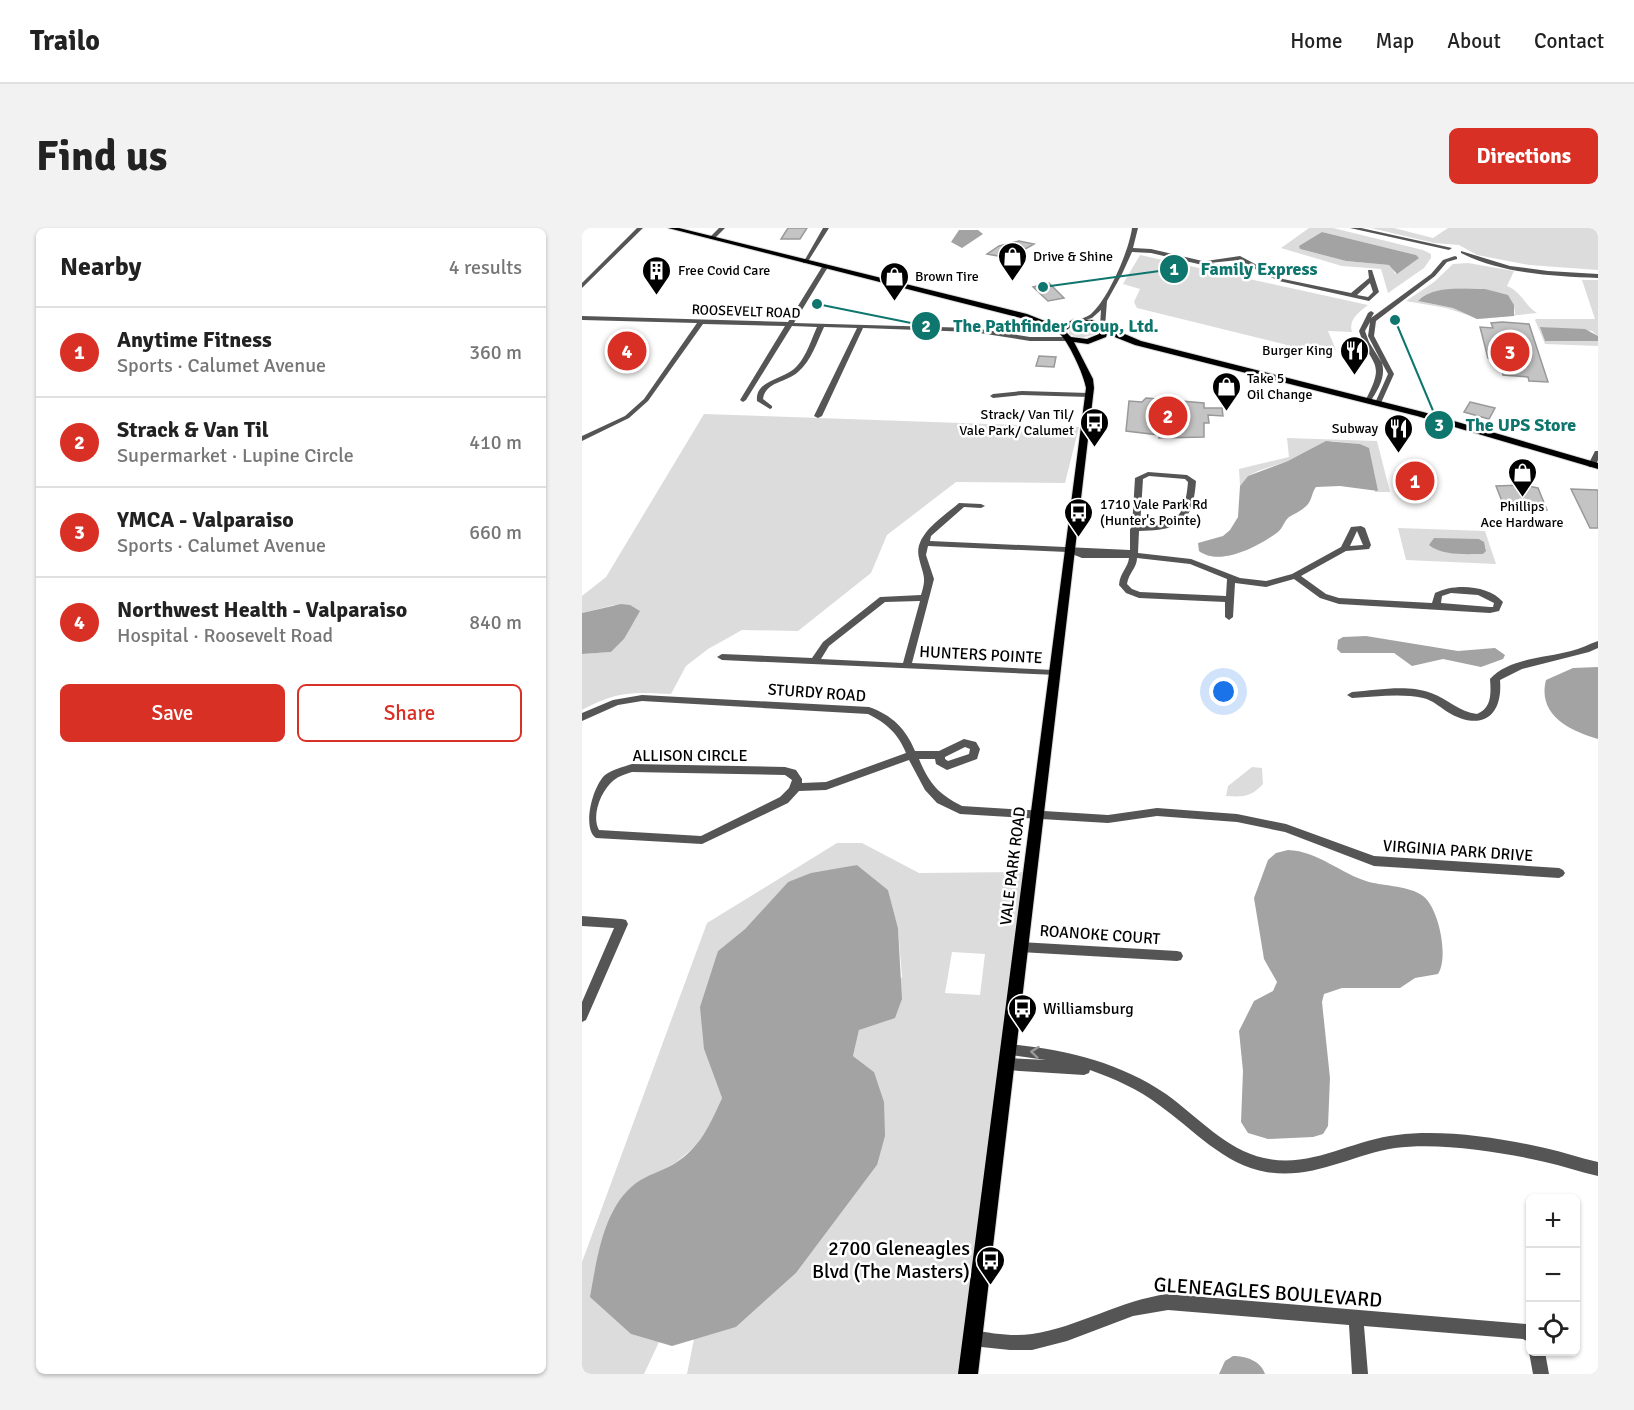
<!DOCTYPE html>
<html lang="en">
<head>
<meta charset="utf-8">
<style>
  body { margin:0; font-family:Signika,sans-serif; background:#f2f2f2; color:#222 }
  .controls { position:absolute; right:18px; bottom:18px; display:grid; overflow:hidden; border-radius:9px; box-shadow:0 2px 4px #0004 }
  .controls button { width:54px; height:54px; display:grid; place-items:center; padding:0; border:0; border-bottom:2px solid #e0e0e0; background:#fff; color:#222; font:30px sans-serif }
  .you { position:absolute; left:642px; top:464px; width:21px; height:21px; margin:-15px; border:4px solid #fff; border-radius:50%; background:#1a73e8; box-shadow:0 0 0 9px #1a73e833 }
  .badge { display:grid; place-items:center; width:39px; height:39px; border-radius:50%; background:#d93025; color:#fff; font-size:20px; font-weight:700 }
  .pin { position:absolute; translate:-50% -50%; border:3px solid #fff; box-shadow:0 2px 6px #0006 }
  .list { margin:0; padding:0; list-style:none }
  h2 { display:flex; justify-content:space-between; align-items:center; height:78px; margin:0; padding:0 24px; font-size:26px }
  h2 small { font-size:20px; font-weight:400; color:#767676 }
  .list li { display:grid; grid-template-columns:39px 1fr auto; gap:18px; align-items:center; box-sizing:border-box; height:90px; padding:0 24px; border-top:2px solid #e0e0e0 }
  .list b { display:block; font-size:22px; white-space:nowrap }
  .list p { margin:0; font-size:20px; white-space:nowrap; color:#767676 }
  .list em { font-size:20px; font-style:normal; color:#767676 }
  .actions { display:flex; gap:12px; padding:18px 24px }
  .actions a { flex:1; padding:14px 0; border:2px solid #d93025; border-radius:9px; text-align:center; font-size:21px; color:#d93025 }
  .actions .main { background:#d93025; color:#fff }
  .icon { flex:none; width:33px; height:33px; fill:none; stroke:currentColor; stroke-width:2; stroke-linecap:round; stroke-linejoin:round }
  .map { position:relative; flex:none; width:1016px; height:1146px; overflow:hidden; border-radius:9px }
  header { display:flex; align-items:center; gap:36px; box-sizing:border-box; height:84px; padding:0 30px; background:#fff; border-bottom:2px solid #e0e0e0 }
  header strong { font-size:28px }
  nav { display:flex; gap:33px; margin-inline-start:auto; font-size:21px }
  .intro { display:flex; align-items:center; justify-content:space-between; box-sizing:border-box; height:144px; padding:0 36px }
  h1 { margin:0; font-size:42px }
  .button { padding:15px 27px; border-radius:9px; background:#d93025; color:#fff; font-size:21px; font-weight:700 }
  main { display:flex; gap:36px; padding:0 36px }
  aside { flex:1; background:#fff; border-radius:9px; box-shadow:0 2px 4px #0004 }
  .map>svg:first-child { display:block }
</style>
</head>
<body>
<header>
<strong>Trailo</strong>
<nav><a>Home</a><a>Map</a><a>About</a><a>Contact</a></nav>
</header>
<div class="intro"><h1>Find us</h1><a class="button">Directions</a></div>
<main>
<aside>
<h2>Nearby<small>4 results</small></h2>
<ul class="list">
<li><span class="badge">1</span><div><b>Anytime Fitness</b><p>Sports · Calumet Avenue</p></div><em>360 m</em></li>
<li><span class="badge">2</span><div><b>Strack &amp; Van Til</b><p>Supermarket · Lupine Circle</p></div><em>410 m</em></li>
<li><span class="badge">3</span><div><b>YMCA - Valparaiso</b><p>Sports · Calumet Avenue</p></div><em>660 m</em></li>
<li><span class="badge">4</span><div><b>Northwest Health - Valparaiso</b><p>Hospital · Roosevelt Road</p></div><em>840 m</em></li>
</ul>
<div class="actions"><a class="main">Save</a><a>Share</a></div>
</aside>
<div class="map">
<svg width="1016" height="1146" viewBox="0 0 1016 1146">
  <rect width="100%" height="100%" fill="#fff"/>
  <!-- green -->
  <path fill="#dcdcdc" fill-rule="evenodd" d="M727,0H751L841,22L849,26V30L842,40L806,65L799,41L760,38L699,20ZM740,4L834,27L813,46L810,39L807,37L764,33L718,21Z
    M789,0H812L851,10L866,0H1016V42L947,37L895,27L877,17L852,15Z
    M558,27L786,77C777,84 766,92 770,104L746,103L754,122L713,119L555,80L552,74L558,61L541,56Z
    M886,35L932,43L925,58C940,64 943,78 955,85L898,91L864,80L824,73L852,54L871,36ZM903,61L932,77L933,86L895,91L871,80L836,73C851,57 883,61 903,61Z
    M1000,52H1016V108L1010,103L959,99L963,113H1016V118L963,116L953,92L954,91H1013Z
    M501,96L514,99L515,106L498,110L487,106L488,99Z
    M122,186L497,199L483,255L374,254L305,307L289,345L216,403L160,402L126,421L104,438L89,466C49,464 36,463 0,482V426L29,424L42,411L32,377L0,385V368L24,349Z
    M705,210L795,213L808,264H793L787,221L778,216L749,213L706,233L676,243L666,248L658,258L657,241L707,229Z
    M816,300L903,303L914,336L824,332ZM897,311L904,320L901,326L854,321Z
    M670,539L680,540L681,556C669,569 661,569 644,568L646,558Z
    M255,615H280L337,645L442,644L377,1146H105L112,1111L154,1099L214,1045L295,937L292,844L271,828L277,802L320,749L316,700L306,662L275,637L206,654L163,701L136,723L122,821L140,870L120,913L92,936L54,955L49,1106L77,1114L62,1146H0V1034L125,695ZM370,724L403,726L398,767L363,765Z"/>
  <!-- water -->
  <path fill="#a3a3a3" d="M377,2H396L401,6L380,20L369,14Z
    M740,4L834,27L837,30L815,46L807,37L764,33L718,21L717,18Z
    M903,61L926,67L932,77V88L895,91L871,80L836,73C851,57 882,61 903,61Z
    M958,99L1003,101L1016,108V113H963Z
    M744,213L778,216L787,220L796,263L758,258L734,259C730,264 730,271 726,276C721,282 714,285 707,289C702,293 701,300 696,304C677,318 638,339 617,323L616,315L641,308L648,302L656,289L658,258L666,248L706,233Z
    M852,310L897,311L902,314L904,323L901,326C885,326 860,328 847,317Z
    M39,376L48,377L58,383L42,411L29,424L0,426V385Z
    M784,408L876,423L913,420L923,427L921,431L899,439L861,431L830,438L812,425H759L755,421L756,412L761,409Z
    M1016,439V511C988,503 955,487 964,452L991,440Z
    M706,622C736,623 759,646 787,654C803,658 828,658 841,668C857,680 867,730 856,746L833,750L818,760H760L742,766L740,774L748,850L746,898L741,906L731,909L686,911L666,905L659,894L661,843L657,803L672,773L691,763L695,754L682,731L672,670L686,632L694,625Z
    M275,637L306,662L316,700L320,771L313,790L277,802L271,828L292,844L302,874L303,908L295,937L214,1045L154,1099L90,1118L49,1106L8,1069C15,1031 21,980 54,955C65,947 80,943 92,936C119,919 127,898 140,870L122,821L118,779L136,723L163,701L206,654L229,645Z
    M651,1128C664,1128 679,1133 683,1146H637L643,1133Z"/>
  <!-- building -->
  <path fill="#c4c4c4" stroke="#999" stroke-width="1.5" d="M206,0H225L218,11H199Z
    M437,13L452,16L427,30L405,26L417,18Z
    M467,55L482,70L466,73L451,59Z
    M920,94L947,96L966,154L947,153L946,149L921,147L917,131L906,130L898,99L911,100L909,95Z
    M457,128L474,129L472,139L454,138Z
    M564,170L622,175V180H640L641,188L626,187L627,195H622V209L577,210V207L544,203L547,173L560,174Z
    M888,174L913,180L907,191L882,184Z
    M941,257L956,260L965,282L923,281L914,258Z
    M989,261L1016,262V300H1008Z"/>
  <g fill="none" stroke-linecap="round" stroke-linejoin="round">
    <defs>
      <path id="major" d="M86,0H97L445,86L478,99L492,91L510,92L559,113L841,184L1016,235V241L835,188L553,117L525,106L524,109L506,116L492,114L511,151L512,160L396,1146H376L504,160C502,147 486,112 476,104C467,97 450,94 439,90ZM494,95L505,96L518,102L517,106L505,111L489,109L483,103Z"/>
    </defs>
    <!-- major casing -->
    <use href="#major" stroke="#dbdbdb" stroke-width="2"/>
    <!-- minor -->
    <path fill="#555" fill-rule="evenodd" d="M55,0H61L0,60V55Z
      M137,0H143L132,11H128V9Z
      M241,0H247L225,35H221Z
      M550,0H556L551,20L569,21L642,38L664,36L657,32L627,35L624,33L658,28L701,51L769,65L787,50L786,42H790L797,64L787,73L697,53L669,39L642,42L569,25L550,24L540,46L525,73L523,99L518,98L519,82L510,90L496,94V92C500,90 505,89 509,86C526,71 547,23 550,0ZM788,55L791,64L786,69L775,67Z
      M768,0H779L870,20L867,22Z
      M879,23L928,38L966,43L1016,46V50C970,48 921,46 879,25Z
      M873,28L875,29V31L865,34L853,48L794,93L792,108L812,146L799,175L794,176L793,175L806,146L800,135C804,149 796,162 788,174H784L783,173C805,132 789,140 777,103L786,85L789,83L792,85L789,90L849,46L861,32ZM788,94L786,108L800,135L787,114L783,103Z
      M243,37L246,39L212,95L391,100L448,109H484L487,111L484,113H448L391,104L281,100L240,188L236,190L232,188L275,100L242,99C235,114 229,133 216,144C204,155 184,153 181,171L190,178V180L188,181L175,173C173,151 203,152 215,138C225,127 229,112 235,99L210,98L164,172L161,174L158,172L203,98L121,96L66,173L47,190L0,213V208L43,188L62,171L115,95L0,92V88L206,94L240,39Z
      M440,163L507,165L510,167L507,169L440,167L411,170L408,168L411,166Z
      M1013,223H1016V232L1013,239H1007L1006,237Z
      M566,244L605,247L614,253C611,295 598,302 557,303L556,325L609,331L658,350L684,353L710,346L759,319L769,299L779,298L783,300L789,317L787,321L764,323L719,348L744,366L757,370L850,375L853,365C872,355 907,357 921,374L917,383L908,385L757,376L738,370L712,351L684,359L653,355L651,389L647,392L643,389V374L557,370L544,365L537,357C538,344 546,340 547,330H500L485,324L346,318L344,327L352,351L330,435L472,442L475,443L477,445L475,447L140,432L135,429L140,426L230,430L241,414L298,369L339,367C345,348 341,348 337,330C331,307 361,289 377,275L399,276L403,278L399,280L382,279L349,308L348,313L548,322V301L550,299L553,250ZM567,248L603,251L606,254C603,290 594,297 558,298L561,251ZM775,303L781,317L768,318ZM555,330L608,336L645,351L644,368L558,364L550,361L545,356C547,344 555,340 555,330ZM869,365L896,367L912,375L911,379H908L859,375L860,368ZM338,373L321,435L239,431L247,418L303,374Z
      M1016,413V420L1007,424L940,441L918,452C921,487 901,503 869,486C860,481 851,472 841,470C818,465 793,469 770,470L765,467L770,464C795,462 826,456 849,465C866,471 877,484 895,486C910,480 909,465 908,451C927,430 963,430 989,423C998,421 1007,416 1016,413Z
      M60,467L287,479C310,487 324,501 333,523H357L382,511L394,514L398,521L395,531L365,542L354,536L353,531H337C347,555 356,566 380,578L526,587L575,580L655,586L704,596L792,628L977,640L981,642L983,645L981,648L977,650L792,638L703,604L655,594L575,588L526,595L378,586L355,575L343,562L327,532L244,562L217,563L206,575L120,616L14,610C0,601 10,559 23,547C31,541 41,539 50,536L203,539L214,542L220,551V555L244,554L324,525C316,505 304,495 286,486L60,473L36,477L0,493V485L31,472ZM383,519L388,521L387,526L366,533L363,531V529ZM50,544L203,547L210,552L207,560L198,569L119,608L17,602C9,588 19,562 32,552C37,548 44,546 50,544Z
      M0,688L40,691L44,692L46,696L4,792L0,794V774L32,700L0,698Z
      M438,714L595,723L599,724L601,728L599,732L595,733L438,724L434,723L432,719L434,715Z
      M426,816C482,821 537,834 584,866C615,888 644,922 682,930C729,941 769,912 815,907C861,901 918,910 963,920C981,924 998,930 1016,934V948C998,944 981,938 963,934C920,924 857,914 813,920C769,927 731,952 684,944C642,937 611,901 577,877C556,861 533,851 508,842L507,845L502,847L424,842L419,840L418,836L419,832L424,830L464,832L421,826L420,822L421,818Z
      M586,1066L944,1096L948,1098V1115L941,1111L782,1098L786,1146H770L767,1097L586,1082L551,1088L485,1113L450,1122H428L390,1118L385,1115L382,1110L385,1105L390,1102C409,1105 430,1109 450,1106C497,1099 538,1072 586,1066Z
      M948,1121V1124H963L967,1146H951L947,1124Z"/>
    <!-- major -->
    <use href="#major" fill="#000" fill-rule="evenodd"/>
  </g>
  <!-- one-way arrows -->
  <defs><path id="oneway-chevron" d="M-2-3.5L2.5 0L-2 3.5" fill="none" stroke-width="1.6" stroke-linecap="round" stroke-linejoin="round" transform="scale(1.5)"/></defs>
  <use stroke="#999" href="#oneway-chevron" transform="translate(453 824) rotate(-174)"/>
  <!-- icons -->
  <defs>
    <symbol id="shop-pin" viewBox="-11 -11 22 30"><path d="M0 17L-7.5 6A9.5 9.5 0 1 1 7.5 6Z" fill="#000" stroke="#fff"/><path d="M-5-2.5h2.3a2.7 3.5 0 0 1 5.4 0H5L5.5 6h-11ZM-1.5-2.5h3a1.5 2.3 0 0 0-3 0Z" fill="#fff"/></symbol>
    <symbol id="building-pin" viewBox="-11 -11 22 30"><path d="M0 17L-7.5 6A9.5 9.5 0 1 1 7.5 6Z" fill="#000" stroke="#fff"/><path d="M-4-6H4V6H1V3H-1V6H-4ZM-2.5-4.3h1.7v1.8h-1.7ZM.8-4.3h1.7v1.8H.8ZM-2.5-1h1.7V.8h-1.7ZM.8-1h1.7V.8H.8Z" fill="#fff"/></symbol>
    <symbol id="restaurant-pin" viewBox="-11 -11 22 30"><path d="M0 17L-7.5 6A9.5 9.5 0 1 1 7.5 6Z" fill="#000" stroke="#fff"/><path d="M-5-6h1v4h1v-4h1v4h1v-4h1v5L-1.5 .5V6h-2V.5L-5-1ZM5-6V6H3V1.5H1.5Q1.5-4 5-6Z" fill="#fff"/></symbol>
    <symbol id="bus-pin" viewBox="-11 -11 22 30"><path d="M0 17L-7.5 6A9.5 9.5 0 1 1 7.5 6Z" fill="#000" stroke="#fff"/><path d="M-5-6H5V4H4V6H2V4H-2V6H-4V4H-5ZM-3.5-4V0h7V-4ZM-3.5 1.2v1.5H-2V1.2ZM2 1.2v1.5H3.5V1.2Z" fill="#fff"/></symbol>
  </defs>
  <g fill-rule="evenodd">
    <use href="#shop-pin" x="414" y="12" width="33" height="45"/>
    <use href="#building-pin" x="58" y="26" width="33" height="45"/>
    <use href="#shop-pin" x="296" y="32" width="33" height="45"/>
    <use href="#restaurant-pin" x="756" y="106" width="33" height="45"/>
    <use href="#shop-pin" x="628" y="142" width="33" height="45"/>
    <use href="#bus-pin" x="496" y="178" width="33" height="45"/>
    <use href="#restaurant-pin" x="800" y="184" width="33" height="45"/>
    <use href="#shop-pin" x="924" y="228" width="33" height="45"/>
    <use href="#bus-pin" x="480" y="268" width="33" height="45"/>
    <use href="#bus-pin" x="424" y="764" width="33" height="45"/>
    <use href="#bus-pin" x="392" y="1016" width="33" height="45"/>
  </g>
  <g text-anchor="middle" stroke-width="5" stroke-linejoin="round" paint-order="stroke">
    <!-- far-poi labels -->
    <g font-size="14" fill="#000" stroke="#fff" text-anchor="start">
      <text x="451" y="33">Drive &amp; Shine</text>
      <text x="96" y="47">Free Covid Care</text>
      <text x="333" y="53">Brown Tire</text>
      <text x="751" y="127" text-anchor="end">Burger King</text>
      <text x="665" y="155">Take 5<tspan x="665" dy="16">Oil Change</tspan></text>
      <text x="492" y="191" text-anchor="end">Strack/ Van Til/<tspan x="492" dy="16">Vale Park/ Calumet</tspan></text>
      <text x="796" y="205" text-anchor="end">Subway</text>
      <text x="518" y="281">1710 Vale Park Rd<tspan x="518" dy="16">(Hunter's Pointe)</tspan></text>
      <text x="940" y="283" text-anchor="middle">Phillips<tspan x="940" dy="16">Ace Hardware</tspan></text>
    </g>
    <!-- far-street labels -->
    <g font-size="14" fill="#000" stroke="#fff">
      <text transform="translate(164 83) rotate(2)" y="5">ROOSEVELT ROAD</text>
    </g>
    <!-- street labels -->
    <g font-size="16" fill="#000" stroke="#fff">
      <text transform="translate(399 426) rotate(3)" y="6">HUNTERS POINTE</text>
      <text transform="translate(235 464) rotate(4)" y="6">STURDY ROAD</text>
      <text x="108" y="533">ALLISON CIRCLE</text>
      <text transform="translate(876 622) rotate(4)" y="6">VIRGINIA PARK DRIVE</text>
      <text transform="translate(430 638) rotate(-83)" y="6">VALE PARK ROAD</text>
      <text transform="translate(518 706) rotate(4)" y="6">ROANOKE COURT</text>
    </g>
    <!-- poi labels -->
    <g font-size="16" fill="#000" stroke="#fff" text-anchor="start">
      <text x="461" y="786">Williamsburg</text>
    </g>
    <!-- near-poi labels -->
    <g font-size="20" fill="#000" stroke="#fff" text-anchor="end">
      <text x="388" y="1027">2700 Gleneagles<tspan x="388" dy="23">Blvd (The Masters)</tspan></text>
    </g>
    <!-- near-street labels -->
    <g font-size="20" fill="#000" stroke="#fff">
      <text transform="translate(686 1064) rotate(4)" y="7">GLENEAGLES BOULEVARD</text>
    </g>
  </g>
  <!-- callouts -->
  <path fill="none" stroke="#0f766e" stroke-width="2" d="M461 59L592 41M235 76L344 98M813 92L857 197"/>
  <g fill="#0f766e" stroke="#fff" stroke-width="2">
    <circle cx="461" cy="59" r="6"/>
    <circle cx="235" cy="76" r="6"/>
    <circle cx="813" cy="92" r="6"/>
    <circle cx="592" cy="41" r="15"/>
    <circle cx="344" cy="98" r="15"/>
    <circle cx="857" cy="197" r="15"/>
  </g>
  <g font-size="18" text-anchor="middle" font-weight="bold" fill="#fff">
    <text x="592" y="47">1</text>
    <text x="344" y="104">2</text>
    <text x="857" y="203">3</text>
  </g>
  <g font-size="18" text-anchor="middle" font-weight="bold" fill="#0f766e" stroke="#fff" stroke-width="5" stroke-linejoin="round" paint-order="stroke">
    <text x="677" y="47">Family Express</text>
    <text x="474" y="104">The Pathfinder Group, Ltd.</text>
    <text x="939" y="203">The UPS Store</text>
  </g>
</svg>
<div class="controls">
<button>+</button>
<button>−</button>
<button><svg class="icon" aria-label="locate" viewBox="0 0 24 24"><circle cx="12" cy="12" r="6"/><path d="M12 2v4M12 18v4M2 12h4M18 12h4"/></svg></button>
</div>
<div class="you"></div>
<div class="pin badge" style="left:833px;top:253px">1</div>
<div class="pin badge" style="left:586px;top:188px">2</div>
<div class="pin badge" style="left:928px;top:124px">3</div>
<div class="pin badge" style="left:45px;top:123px">4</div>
</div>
</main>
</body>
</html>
